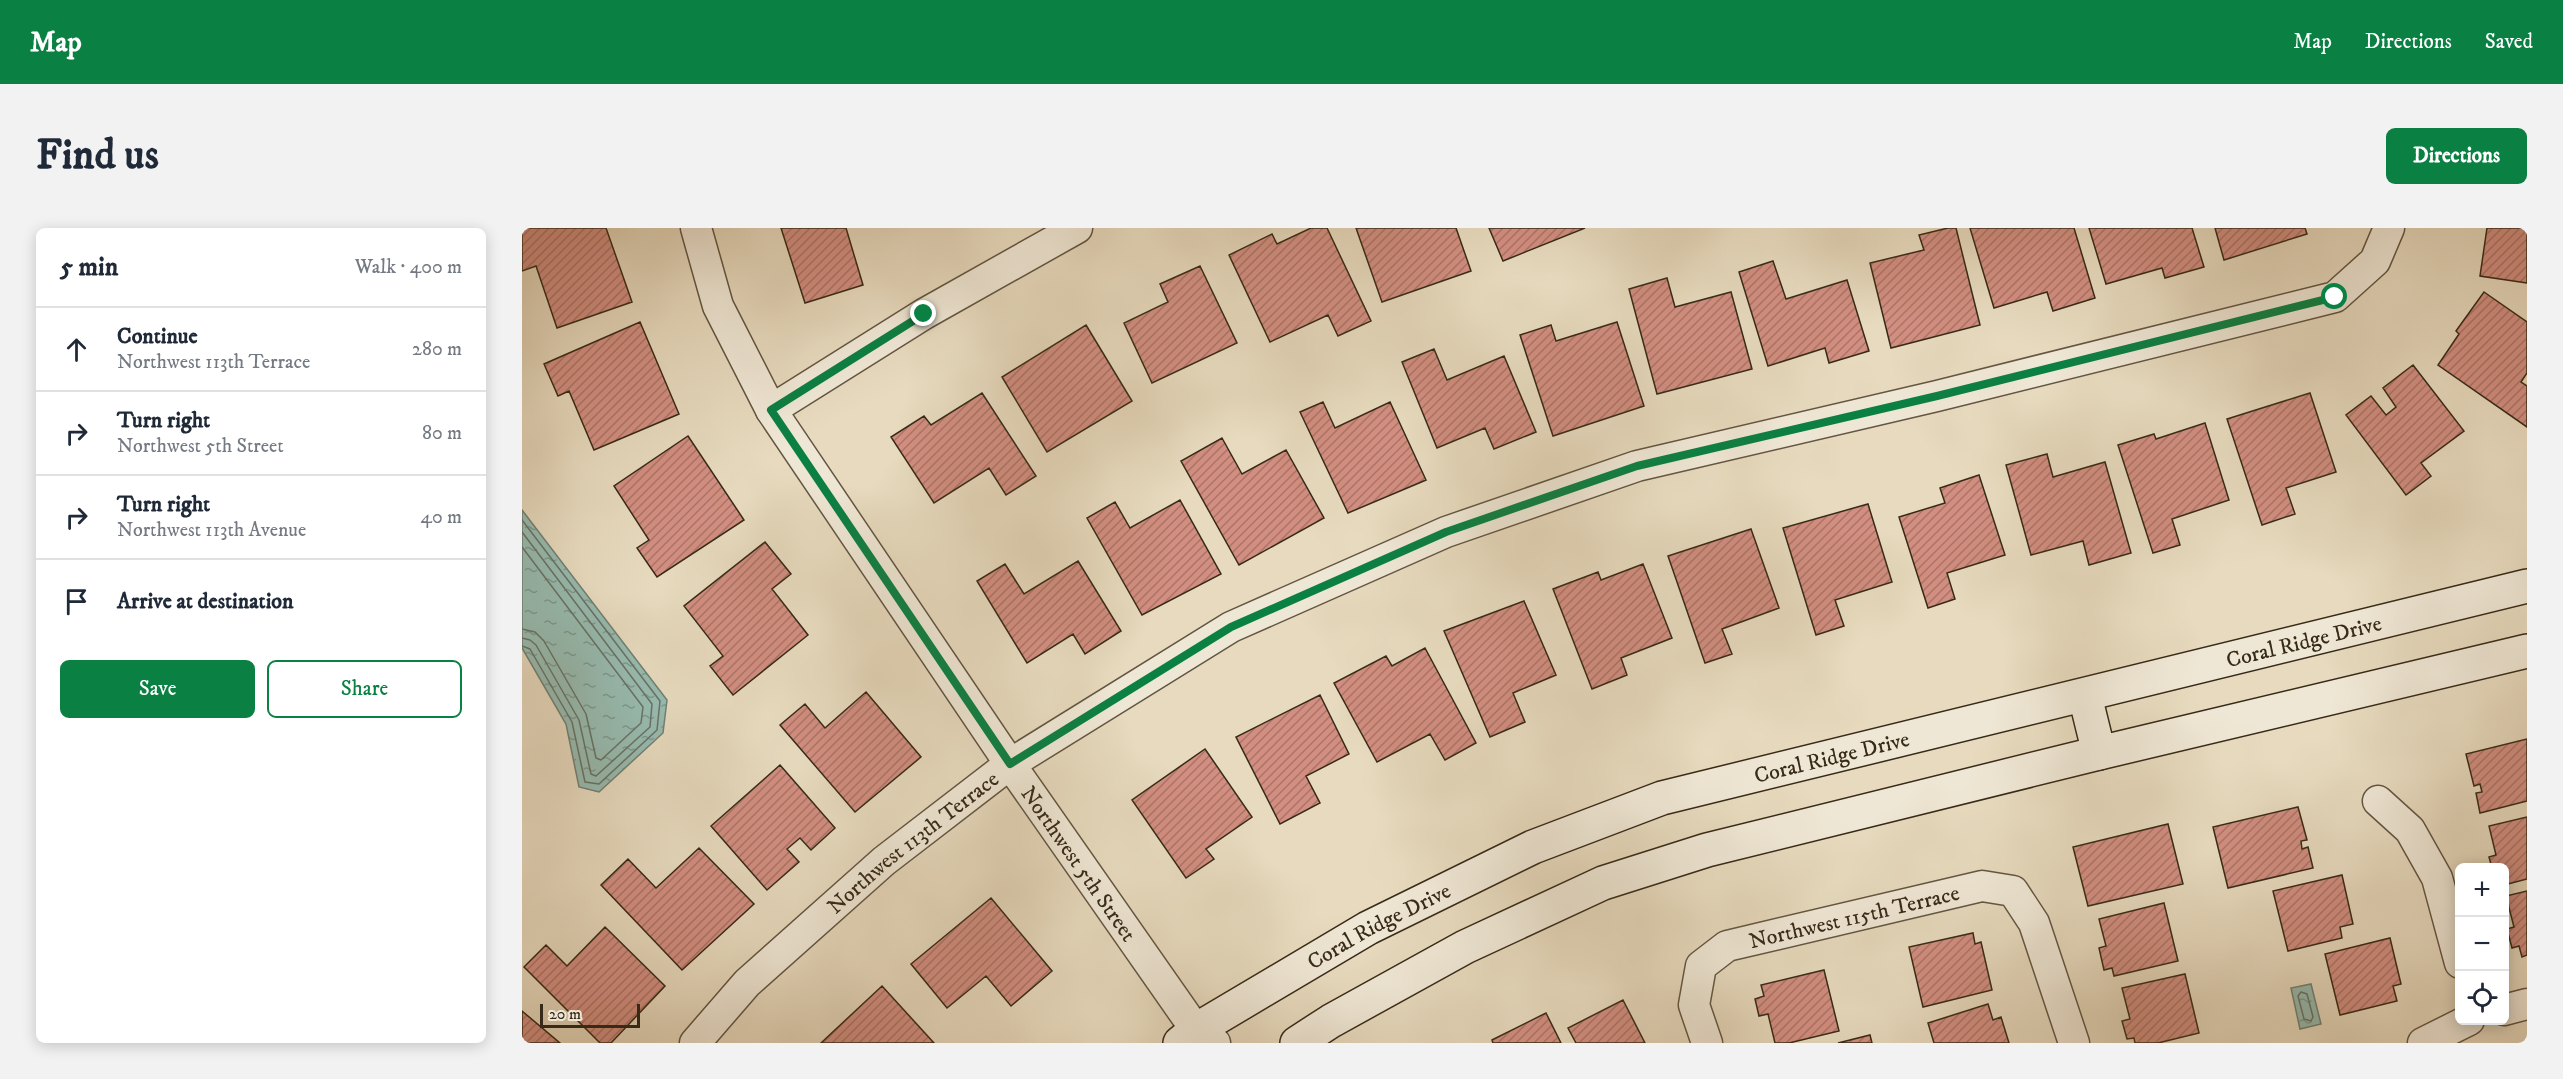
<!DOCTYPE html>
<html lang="en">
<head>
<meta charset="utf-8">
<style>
  body { margin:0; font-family:"IM FELL DW Pica",serif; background:#f2f2f3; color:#1f2937 }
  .controls { position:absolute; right:18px; bottom:18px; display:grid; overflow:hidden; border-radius:9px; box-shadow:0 3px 15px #0003 }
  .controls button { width:54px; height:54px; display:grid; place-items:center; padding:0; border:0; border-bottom:2px solid #e0e1e3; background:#fff; color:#1f2937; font:30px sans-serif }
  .scale { position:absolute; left:18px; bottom:15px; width:100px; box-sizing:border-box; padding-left:6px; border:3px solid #372a18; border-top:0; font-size:16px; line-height:21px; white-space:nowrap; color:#372a18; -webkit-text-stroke:4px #efe7d5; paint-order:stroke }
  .stop { position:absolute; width:18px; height:18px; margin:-14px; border:4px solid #0b8043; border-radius:50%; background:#fff }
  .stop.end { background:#0b8043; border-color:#fff; box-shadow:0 2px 6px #0008 }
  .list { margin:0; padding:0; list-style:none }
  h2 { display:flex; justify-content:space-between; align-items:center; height:78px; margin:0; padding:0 24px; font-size:26px }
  h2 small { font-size:20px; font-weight:400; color:#747a83 }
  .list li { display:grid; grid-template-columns:39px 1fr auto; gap:18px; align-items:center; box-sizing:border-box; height:84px; padding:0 24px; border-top:2px solid #e0e1e3 }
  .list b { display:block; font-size:22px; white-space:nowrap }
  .list p { margin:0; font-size:20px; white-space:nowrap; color:#747a83 }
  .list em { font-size:20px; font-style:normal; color:#747a83 }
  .actions { display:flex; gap:12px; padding:18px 24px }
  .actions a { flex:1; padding:14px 0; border:2px solid #0b8043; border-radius:9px; text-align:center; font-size:21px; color:#0b8043 }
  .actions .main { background:#0b8043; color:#fff }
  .icon { flex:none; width:33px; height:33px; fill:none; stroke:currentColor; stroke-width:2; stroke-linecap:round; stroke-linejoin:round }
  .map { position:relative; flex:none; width:2005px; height:815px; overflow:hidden; border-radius:9px }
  header { display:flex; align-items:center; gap:36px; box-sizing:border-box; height:84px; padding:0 30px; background:#0b8043; color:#fff }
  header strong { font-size:28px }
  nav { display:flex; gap:33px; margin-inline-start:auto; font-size:21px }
  .intro { display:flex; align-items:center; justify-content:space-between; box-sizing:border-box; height:144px; padding:0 36px }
  h1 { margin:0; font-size:42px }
  .button { padding:15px 27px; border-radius:9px; background:#0b8043; color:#fff; font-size:21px; font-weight:700 }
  main { display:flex; gap:36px; padding:0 36px }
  aside { flex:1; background:#fff; border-radius:9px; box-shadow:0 3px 15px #0003 }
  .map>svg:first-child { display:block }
</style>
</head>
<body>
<header>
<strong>Map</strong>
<nav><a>Map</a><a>Directions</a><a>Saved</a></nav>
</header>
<div class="intro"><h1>Find us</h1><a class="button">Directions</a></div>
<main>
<aside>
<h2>5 min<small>Walk · 400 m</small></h2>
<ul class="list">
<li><svg class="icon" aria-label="ahead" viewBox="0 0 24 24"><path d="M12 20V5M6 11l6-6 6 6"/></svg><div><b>Continue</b><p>Northwest 113th Terrace</p></div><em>280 m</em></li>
<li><svg class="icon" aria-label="right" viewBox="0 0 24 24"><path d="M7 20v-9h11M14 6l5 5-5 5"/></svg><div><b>Turn right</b><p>Northwest 5th Street</p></div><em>80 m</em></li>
<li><svg class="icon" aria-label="right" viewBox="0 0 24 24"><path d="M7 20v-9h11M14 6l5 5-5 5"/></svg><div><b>Turn right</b><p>Northwest 113th Avenue</p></div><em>40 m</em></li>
<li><svg class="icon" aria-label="arrive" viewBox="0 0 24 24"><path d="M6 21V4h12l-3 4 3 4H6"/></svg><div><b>Arrive at destination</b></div></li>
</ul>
<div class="actions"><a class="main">Save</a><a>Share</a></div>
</aside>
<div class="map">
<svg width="2005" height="815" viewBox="0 0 2005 815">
  <defs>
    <pattern id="water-ripples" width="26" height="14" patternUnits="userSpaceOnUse" patternTransform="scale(1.5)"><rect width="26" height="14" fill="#97bbb0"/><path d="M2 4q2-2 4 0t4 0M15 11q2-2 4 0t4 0" fill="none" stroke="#7c988e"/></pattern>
    <pattern id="building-hatch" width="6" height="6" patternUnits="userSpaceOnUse" patternTransform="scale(1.5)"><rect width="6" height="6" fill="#d28e80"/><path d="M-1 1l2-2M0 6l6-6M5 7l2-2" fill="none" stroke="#ab7468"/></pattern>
  </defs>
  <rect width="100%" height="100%" fill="#e7dabe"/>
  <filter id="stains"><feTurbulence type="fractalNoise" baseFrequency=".00333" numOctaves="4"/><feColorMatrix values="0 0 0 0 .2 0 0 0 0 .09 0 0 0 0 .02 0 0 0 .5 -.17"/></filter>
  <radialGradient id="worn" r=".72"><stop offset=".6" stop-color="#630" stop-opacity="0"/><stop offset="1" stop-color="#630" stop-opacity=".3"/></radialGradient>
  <!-- water -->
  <path fill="url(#water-ripples)" stroke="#718173" stroke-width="1.5" d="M0,282L145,472L141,505L77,564L57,559L44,496L0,420Z
    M1789,756L1799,796L1778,801L1769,760Z"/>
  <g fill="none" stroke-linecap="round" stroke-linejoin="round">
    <!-- shore -->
    <path stroke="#677264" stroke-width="1.5" d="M0,292L138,473L135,502L77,556L63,554L50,494L8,421L0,418
      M0,304L130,476L128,499L74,548L69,546L57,492L14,417L8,412L0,410
      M0,319L121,479L119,495L79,532L74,530L64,486L22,413L13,404L0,401
      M1779,764L1785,766L1791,789L1789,793L1782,791L1776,768Z"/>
  </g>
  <!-- building -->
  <path fill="url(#building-hatch)" stroke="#372a18" stroke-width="1.5" d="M0,0H84L110,74L35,100L14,38L0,43Z
    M259,0H324L341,57L283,75Z
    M789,0H805L849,93L816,108L806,87L748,114L707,27L750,6L755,16Z
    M834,0H934L949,43L860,74Z
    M967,0H1063L981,33Z
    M1426,0H1434L1458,97L1369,120L1348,35L1402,22L1397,7Z
    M1448,0H1552L1573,70L1531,83L1525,64L1472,80Z
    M1567,0H1670L1682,39L1643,50L1640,40L1584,56Z
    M1693,0H1783L1785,6L1702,32Z
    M1965,0H2005V55L1958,48Z
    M1251,33L1264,71L1325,52L1347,123L1307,135L1303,120L1246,138L1217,44Z
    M678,38L715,115L630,155L602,95L646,74L638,56Z
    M1145,50L1153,79L1209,64L1230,141L1135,166L1107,61Z
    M1962,64L2005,94V145L1999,154L2005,158V199L1916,137L1937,106L1934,103Z
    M118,94L157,186L72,222L47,163L36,168L22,136Z
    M1095,94L1122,178L1031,208L998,107L1029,97L1034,113Z
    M564,97L610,173L525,224L480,149Z
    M912,121L925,152L982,128L1014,204L972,221L963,200L915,220L880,134Z
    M1891,137L1942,203L1899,235L1909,248L1884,267L1824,187L1849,168L1864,187L1874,179L1861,160Z
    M460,165L514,248L484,267L467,240L412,275L369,209L402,188L409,197Z
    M1788,165L1814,244L1764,260L1773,286L1740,297L1705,191Z
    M801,174L813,200L868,174L904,252L826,285L778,184Z
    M1683,195L1707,272L1650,291L1658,317L1631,325L1596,217L1632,206L1634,211Z
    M166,208L222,292L135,349L115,320L127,312L92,258Z
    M700,210L720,246L764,222L802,290L717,337L659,233Z
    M1525,226L1531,249L1583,234L1609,325L1567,337L1561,313L1509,327L1484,237Z
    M1457,247L1483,327L1425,345L1433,371L1406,380L1377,289L1423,275L1418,260Z
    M658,272L699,346L620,387L565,290L593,274L608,300Z
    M1346,276L1370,354L1313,372L1322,398L1294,407L1261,300Z
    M1229,301L1257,380L1200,401L1210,426L1183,435L1146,328Z
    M243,314L269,346L250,361L286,407L211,467L188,438L201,428L162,378Z
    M556,333L599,403L563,426L551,406L505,435L455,353L483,336L502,366Z
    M1121,336L1150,410L1099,430L1105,447L1070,461L1031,361L1076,344L1079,352Z
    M1002,373L1034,447L991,465L1003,494L968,509L922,403Z
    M903,420L954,515L923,532L908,506L855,534L812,455L864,428L870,438Z
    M344,464L399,529L333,584L258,497L283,476L303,500Z
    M798,467L827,526L784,548L798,575L758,596L714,509Z
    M2005,511V573L1958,585L1954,565L1960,564L1958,556L1952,558L1944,526Z
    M683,521L730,589L684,621L692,631L664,650L610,572Z
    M258,537L313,600L289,622L278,610L265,621L277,634L245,662L189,598Z
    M1776,579L1785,612L1779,613L1780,621L1786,619L1791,640L1706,660L1691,599Z
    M2005,589V651L1982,657V640H1970L1967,629L1974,627L1967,598Z
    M1646,596L1661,656L1566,678L1551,619Z
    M177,620L232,676L160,742L79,657L106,631L134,660Z
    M1820,647L1831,696L1818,699L1820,710L1766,723L1751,663Z
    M2005,663V727L2000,729L1997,718L1990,720L1985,701L1992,699L1984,668Z
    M469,670L530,743L489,778L464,748L425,780L389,736Z
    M1642,675L1656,733L1592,748L1590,740L1582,742L1577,720L1584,718L1577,691Z
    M83,699L143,758L89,815H78L2,739L24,717L45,738Z
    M1451,705L1453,716L1459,714L1470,762L1401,779L1387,719Z
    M1868,710L1879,756L1871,758L1875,773L1818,787L1803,726Z
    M1302,742L1317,803L1267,815H1253L1246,786L1237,788L1233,771L1242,768L1239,757Z
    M1663,746L1677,805L1636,815H1613L1612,810L1605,811L1600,793L1608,791L1600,760Z
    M360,758L412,815H299Z
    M1101,772L1123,815H1054L1046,800Z
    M1466,776L1471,792L1479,789L1487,815H1412L1406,795Z
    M0,783L38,815H0Z
    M1024,785L1039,815H971L970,812Z
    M1348,807L1350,815H1316Z"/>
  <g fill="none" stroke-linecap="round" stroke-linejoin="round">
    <defs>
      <g id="street">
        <path id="s1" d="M174,0L196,78L249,182L488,536L674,802L693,815"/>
        <path d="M249,182L402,86L555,0"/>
        <path d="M1856,573L1888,602L1915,650L1938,735"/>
        <path d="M1982,782L2005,776"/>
        <path id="s2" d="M173,815L225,755L362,633L488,536L709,399L924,304L1115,238L1415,168L1813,69L1853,33L1867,0"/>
        <path id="s3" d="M1185,815L1172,777L1179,738L1205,718L1460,658L1491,663L1512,695L1552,815"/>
        <path d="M1901,815L1947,792"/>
      </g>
      <g id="secondary">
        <path d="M1563,468L1577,525"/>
        <path id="s4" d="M658,815L674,802L846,700L1011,619L1140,570L2005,358"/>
        <path d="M775,815L809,793L943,719L1081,655L1185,622L1577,525L2005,423"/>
      </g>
    </defs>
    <!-- street casing -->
    <use href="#street" stroke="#635642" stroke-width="33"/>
    <!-- secondary casing -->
    <use href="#secondary" stroke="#372a18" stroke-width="36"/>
    <!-- street -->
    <use href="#street" stroke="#efe7d5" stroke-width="30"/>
    <!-- secondary -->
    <use href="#secondary" stroke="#efe7d5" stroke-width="33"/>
  </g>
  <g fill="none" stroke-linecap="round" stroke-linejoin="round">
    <!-- route -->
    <path stroke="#0b8043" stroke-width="8" d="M402,86L249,182L488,536L709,399L924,304L1115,238L1415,168L1813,69"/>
  </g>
  <g text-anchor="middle" stroke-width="6" stroke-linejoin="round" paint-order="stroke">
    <!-- street labels -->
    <g font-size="22" fill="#372a18" stroke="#efe7d5">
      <text dy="8" stroke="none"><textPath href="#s4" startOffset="1203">Coral Ridge Drive</textPath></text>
      <text dy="8" stroke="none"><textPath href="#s4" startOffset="717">Coral Ridge Drive</textPath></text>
      <text dy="8" stroke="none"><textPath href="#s2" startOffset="297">Northwest 113th Terrace</textPath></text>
      <text dy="8" stroke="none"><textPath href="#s1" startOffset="746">Northwest 5th Street</textPath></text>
      <text dy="8" stroke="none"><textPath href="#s3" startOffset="243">Northwest 115th Terrace</textPath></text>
      <text dy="8" stroke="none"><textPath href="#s4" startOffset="231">Coral Ridge Drive</textPath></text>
    </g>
  </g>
  <rect width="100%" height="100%" filter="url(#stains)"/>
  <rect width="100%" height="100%" fill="url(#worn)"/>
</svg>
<div class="controls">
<button>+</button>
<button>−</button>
<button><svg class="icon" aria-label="locate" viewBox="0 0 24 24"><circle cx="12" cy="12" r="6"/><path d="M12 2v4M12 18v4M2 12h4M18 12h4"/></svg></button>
</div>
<div class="scale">20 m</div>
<div class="stop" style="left:1813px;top:69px"></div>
<div class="stop end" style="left:402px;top:86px"></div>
</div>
</main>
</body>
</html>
